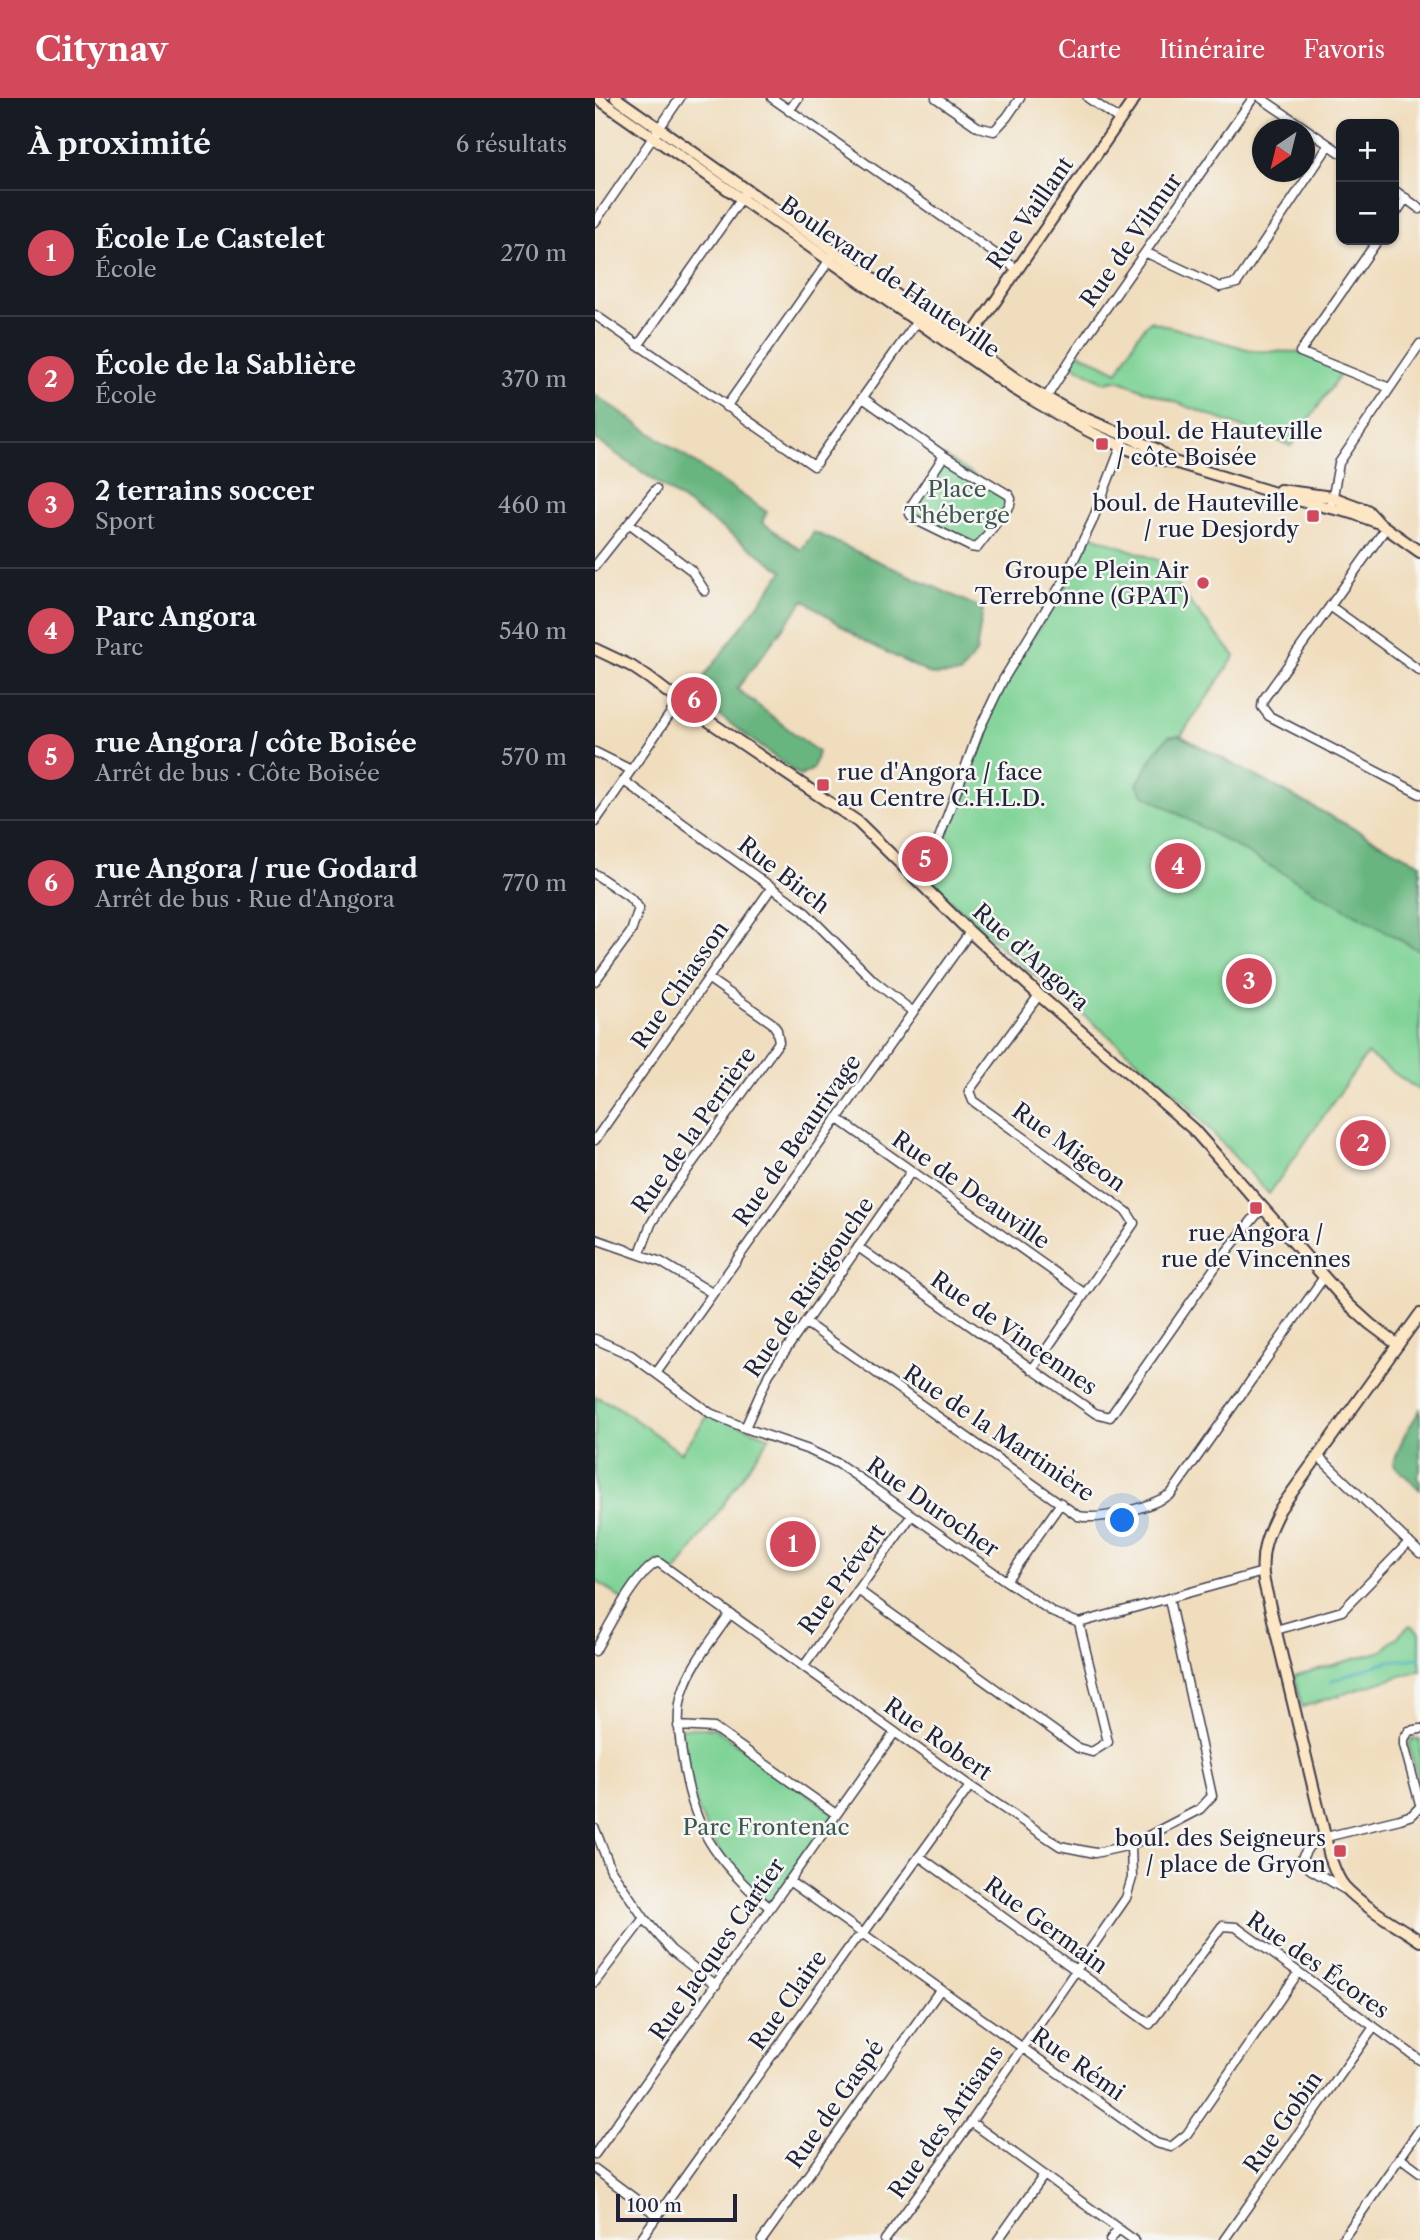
<!DOCTYPE html>
<html lang="fr">
<head>
<meta charset="utf-8">
<style>
  body { margin:0; font-family:"Libre Caslon Text",serif; background:#242831; color:#f1f3f6 }
  .controls { position:absolute; right:21px; top:21px; display:grid; overflow:hidden; border-radius:14px; box-shadow:0 2px 5px #0004 }
  .controls button { width:63px; height:63px; display:grid; place-items:center; padding:0; border:0; border-bottom:2px solid #363941; background:#171b24; color:#f1f3f6; font:35px sans-serif }
  .compass { position:absolute; left:657px; top:21px; width:63px; height:63px; border-radius:50%; background:#171b24; box-shadow:0 2px 5px #0004; rotate:215deg }
  .scale { position:absolute; left:21px; bottom:18px; width:121px; box-sizing:border-box; padding-left:7px; border:4px solid #22223b; border-top:0; font-size:19px; line-height:24px; white-space:nowrap; color:#22223b; -webkit-text-stroke:5px #f6f6f2; paint-order:stroke }
  .you { position:absolute; left:528px; top:1423px; width:24px; height:24px; margin:-18px; border:5px solid #fff; border-radius:50%; background:#1a73e8; box-shadow:0 0 0 10px #1a73e833 }
  .badge { display:grid; place-items:center; width:46px; height:46px; border-radius:50%; background:#d1495b; color:#fff; font-size:23px; font-weight:700 }
  .pin { position:absolute; translate:-50% -50%; border:4px solid #fff; box-shadow:0 2px 7px #0006 }
  .list { margin:0; padding:0; list-style:none }
  h2 { display:flex; justify-content:space-between; align-items:center; height:91px; margin:0; padding:0 28px; font-size:30px }
  h2 small { font-size:23px; font-weight:400; color:#9ea1a6 }
  .list li { display:grid; grid-template-columns:46px 1fr auto; gap:21px; align-items:center; box-sizing:border-box; height:126px; padding:0 28px; border-top:2px solid #363941 }
  .list b { display:block; font-size:26px; white-space:nowrap }
  .list p { margin:0; font-size:23px; white-space:nowrap; color:#9ea1a6 }
  .list em { font-size:23px; font-style:normal; color:#9ea1a6 }
  .map { position:relative; flex:none; width:825px; height:2142px; overflow:hidden }
  header { display:flex; align-items:center; gap:42px; box-sizing:border-box; height:98px; padding:0 35px; background:#d1495b; color:#fff }
  header strong { font-size:33px }
  nav { display:flex; gap:38px; margin-inline-start:auto; font-size:24px }
  main { display:flex }
  aside { flex:1; background:#171b24 }
  .map>svg:first-child { display:block }
</style>
</head>
<body>
<header>
<strong>Citynav</strong>
<nav><a>Carte</a><a>Itinéraire</a><a>Favoris</a></nav>
</header>
<main>
<aside>
<h2>À proximité<small>6 résultats</small></h2>
<ul class="list">
<li><span class="badge">1</span><div><b>École Le Castelet</b><p>École</p></div><em>270 m</em></li>
<li><span class="badge">2</span><div><b>École de la Sablière</b><p>École</p></div><em>370 m</em></li>
<li><span class="badge">3</span><div><b>2 terrains soccer</b><p>Sport</p></div><em>460 m</em></li>
<li><span class="badge">4</span><div><b>Parc Angora</b><p>Parc</p></div><em>540 m</em></li>
<li><span class="badge">5</span><div><b>rue Angora / côte Boisée</b><p>Arrêt de bus · Côte Boisée</p></div><em>570 m</em></li>
<li><span class="badge">6</span><div><b>rue Angora / rue Godard</b><p>Arrêt de bus · Rue d'Angora</p></div><em>770 m</em></li>
</ul>
</aside>
<div class="map">
<svg width="825" height="2142" viewBox="0 0 825 2142">
  <rect width="100%" height="100%" fill="#f6f6f2"/>
  <filter id="ink" filterUnits="userSpaceOnUse"><feTurbulence type="fractalNoise" baseFrequency=".0143" numOctaves="2"/><feDisplacementMap in="SourceGraphic" scale="14" xChannelSelector="R" yChannelSelector="G"/><feConvolveMatrix kernelMatrix="1 2 1 2 8 2 1 2 1" color-interpolation-filters="sRGB"/></filter>
  <filter id="wash" filterUnits="userSpaceOnUse"><feTurbulence type="fractalNoise" baseFrequency=".00686" numOctaves="4" result="noise"/><feDisplacementMap in="SourceGraphic" scale="28" xChannelSelector="R" yChannelSelector="G"/><feGaussianBlur stdDeviation="1.57" result="paint"/><feColorMatrix in="noise" values="0 0 0 0 0 0 0 0 0 0 0 0 0 0 0 0 0 1.4 0 .05"/><feComposite in="paint" operator="in"/></filter>
  <g filter="url(#wash)">
    <rect width="100%" height="100%" fill="#f0ddbd"/>
    <!-- green -->
    <path fill="#7fd396" stroke="#507a68" stroke-width="2" d="M555,223L659,253L705,254L749,271L696,348L525,283L517,282L511,285L474,265L481,253L523,274L543,237Z
      M349,358L416,401L382,450L319,421L316,408Z
      M495,437L565,463L597,507L640,558L586,638L825,766V993L772,956L674,1096L580,994L451,885L417,860L352,799L340,783V771L391,622L409,585L469,490Z
      M0,1298L23,1309L86,1355L115,1315L175,1339L80,1476L63,1464L29,1503L0,1482Z
      M815,1527L825,1534V1572L707,1609L699,1578L787,1553Z
      M85,1630H119L241,1716L174,1809C162,1793 147,1780 134,1765C99,1724 95,1681 85,1630Z
      M818,1640L825,1642V1690L814,1647Z"/>
    <!-- forest -->
    <path fill="#67b57f" stroke="#446c5d" stroke-width="2" d="M0,297L172,414L167,424L206,452L219,434L388,511L381,555L365,576L337,577L267,542L209,502L142,591L223,654L218,671L205,678L96,596L188,473L0,341Z
      M574,638H585L825,766V853L548,696L542,686L562,652Z
      M825,1312V1371L822,1380L825,1383V1392L798,1366L809,1338Z"/>
    <g fill="none" stroke-linecap="round" stroke-linejoin="round">
      <!-- stream -->
      <path stroke="#3dadb8" stroke-width="2.5" d="M736,1583L794,1563L825,1560"/>
    </g>
  </g>
  <g filter="url(#ink)">
    <g fill="none" stroke-linecap="round" stroke-linejoin="round">
      <defs>
        <path id="street" d="M177,0L422,171
          M341,0L383,29L399,33L412,19L425,0
          M493,0L525,22
          M666,0L746,55
          M194,13L203,0
          M799,92L825,111
          M799,118L811,100
          M0,124L85,0
          M783,142L705,254L795,290
          M552,155L625,189L642,185L734,47
          M0,217L219,368L325,219
          M43,248L148,98
          M268,300L349,358L414,397L416,401L415,407L382,450L376,449L319,421L315,416L316,408L349,358
          M449,303L481,253L658,0
          M131,309L236,160
          M737,403L744,365L825,246
          M34,425L96,472L110,493
          M791,430L668,602L667,609L674,618L825,696
          M0,468L61,391
          M735,508L825,573
          M0,654L36,672
          M29,683L208,812L279,883L317,913
          M0,724L84,603
          M0,776L34,799L44,810L36,834L0,883
          M327,786L385,630L408,582L470,480L497,424L528,344
          M242,1020L489,1195
          M0,1042L177,789
          M0,1141L66,1164L117,1195
          M263,1149L500,1315L515,1319L628,1158L667,1110
          M45,1155L56,1126L70,1103L184,944L182,932L177,925L114,881
          M211,1225L483,1418C507,1423 555,1409 576,1396L729,1179
          M0,1241L36,1257L115,1315L150,1330L214,1352L244,1366L411,1483L459,1515L484,1525L668,1474
          M437,1272L539,1125L532,1114L378,1003L374,993L444,897
          M62,1274L375,834
          M150,1330L174,1276L316,1074
          M723,1358L825,1455
          M411,1483L466,1405
          M263,1492L483,1650L497,1654L513,1644L484,1525
          M135,1516C119,1540 96,1566 88,1593C81,1614 84,1635 87,1656C97,1729 119,1762 174,1809
          M681,1532L747,1513L814,1444
          M0,1553C13,1530 41,1474 63,1464L375,1688L465,1748L500,1755L536,1747L605,1711L617,1698L574,1501
          M209,1568L317,1417
          M83,1628L119,1630L241,1716
          M825,1631L814,1633L809,1641V1647L825,1706
          M0,1731L16,1772L49,1820L76,1852L121,1887
          M324,1758L555,1926L627,1828L641,1829L825,1962
          M194,1783L561,2045L576,2049L592,2036L703,1875
          M749,1791L715,1771L707,1760L714,1748L731,1739L805,1721L817,1717L825,1709
          M0,1884L49,1820
          M376,2024L539,2142
          M0,2056L300,1634
          M806,2060L825,2074
          M0,2071L63,2118
          M45,2142L258,1844L268,1836L375,1688
          M167,2142L345,1892
          M290,2142L376,2024L531,1800L537,1780L536,1747
          M403,2142L449,2077
          M515,2142L523,2131
          M629,2142L779,1929
          M747,2142L825,2031"/>
        <path id="secondary" d="M2,0L419,291C467,319 525,355 579,364L706,403L757,415L784,425
          M21,0L434,290L480,316L561,351L577,363
          M369,249L540,0
          M685,392L737,399L772,412L784,425L825,454
          M0,551L36,568L54,580L84,603L263,724L375,834L444,897L598,1031L754,1207L775,1226L803,1247
          M825,1216L685,1411C672,1436 664,1455 669,1484L735,1759C739,1769 742,1780 749,1788C768,1809 802,1827 825,1843"/>
      </defs>
      <!-- street casing -->
      <use href="#street" stroke="#413e4e" stroke-width="11"/>
      <!-- secondary casing -->
      <use href="#secondary" stroke="#413e4e" stroke-width="14"/>
      <!-- street -->
      <use href="#street" stroke="#fff" stroke-width="8"/>
      <!-- secondary -->
      <use href="#secondary" stroke="#fce6c4" stroke-width="10"/>
    </g>
  </g>
  <!-- markers -->
  <g fill="#d1495b" stroke="#f6f6f2" stroke-width="2.5">
    <rect x="500" y="339" width="14" height="14" rx="3.5"/>
    <rect x="711" y="411" width="14" height="14" rx="3.5"/>
    <circle cx="608" cy="485" r="7"/>
    <rect x="221" y="680" width="14" height="14" rx="3.5"/>
    <rect x="654" y="1103" width="14" height="14" rx="3.5"/>
    <rect x="738" y="1746" width="14" height="14" rx="3.5"/>
  </g>
  <g text-anchor="middle" stroke-width="5" stroke-linejoin="round" paint-order="stroke">
    <!-- street labels -->
    <g font-size="23" fill="#22223b" stroke="#f6f6f2">
      <text transform="translate(435 115) rotate(-55)" y="8">Rue Vaillant</text>
      <text transform="translate(536 142) rotate(-55)" y="8">Rue de Vilmur</text>
      <text transform="translate(295 179) rotate(35)" y="8">Boulevard de Hauteville</text>
      <text transform="translate(189 777) rotate(38)" y="8">Rue Birch</text>
      <text transform="translate(436 859) rotate(42)" y="8">Rue d'Angora</text>
      <text transform="translate(85 887) rotate(-55)" y="8">Rue Chiasson</text>
      <text transform="translate(99 1032) rotate(-55)" y="8">Rue de la Perrière</text>
      <text transform="translate(202 1042) rotate(-55)" y="8">Rue de Beaurivage</text>
      <text transform="translate(474 1049) rotate(36)" y="8">Rue Migeon</text>
      <text transform="translate(376 1092) rotate(35)" y="8">Rue de Deauville</text>
      <text transform="translate(214 1189) rotate(-56)" y="8">Rue de Ristigouche</text>
      <text transform="translate(419 1235) rotate(35)" y="8">Rue de Vincennes</text>
      <text transform="translate(404 1335) rotate(34)" y="8">Rue de la Martinière</text>
      <text transform="translate(338 1409) rotate(35)" y="8">Rue Durocher</text>
      <text transform="translate(247 1481) rotate(-54)" y="8">Rue Prévert</text>
      <text transform="translate(343 1641) rotate(35)" y="8">Rue Robert</text>
      <text transform="translate(451 1827) rotate(36)" y="8">Rue Germain</text>
      <text transform="translate(122 1851) rotate(-55)" y="8">Rue Jacques Cartier</text>
      <text transform="translate(723 1867) rotate(35)" y="8">Rue des Écores</text>
      <text transform="translate(193 1902) rotate(-55)" y="8">Rue Claire</text>
      <text transform="translate(483 1966) rotate(35)" y="8">Rue Rémi</text>
      <text transform="translate(240 2006) rotate(-55)" y="8">Rue de Gaspé</text>
      <text transform="translate(351 2024) rotate(-55)" y="8">Rue des Artisans</text>
      <text transform="translate(688 2024) rotate(-55)" y="8">Rue Gobin</text>
    </g>
    <!-- poi labels -->
    <g font-size="23" fill="#22223b" stroke="#f6f6f2" text-anchor="end">
      <text x="521" y="341" text-anchor="start">boul. de Hauteville<tspan x="521" dy="26">/ côte Boisée</tspan></text>
      <text x="704" y="413">boul. de Hauteville<tspan x="704" dy="26">/ rue Desjordy</tspan></text>
      <text x="594" y="480">Groupe Plein Air<tspan x="594" dy="26">Terrebonne (GPAT)</tspan></text>
      <text x="242" y="682" text-anchor="start">rue d'Angora / face<tspan x="242" dy="26">au Centre C.H.L.D.</tspan></text>
      <text x="661" y="1143" text-anchor="middle">rue Angora /<tspan x="661" dy="26">rue de Vincennes</tspan></text>
      <text x="731" y="1748">boul. des Seigneurs<tspan x="731" dy="26">/ place de Gryon</tspan></text>
    </g>
    <!-- park labels -->
    <g font-size="23" fill="#3e5756" stroke="#f6f6f2">
      <text x="362" y="399">Place<tspan x="362" dy="26">Théberge</tspan></text>
      <text x="171" y="1737">Parc Frontenac</text>
    </g>
  </g>
</svg>
<div class="controls">
<button>+</button>
<button>−</button>
</div>
<svg class="compass" viewBox="-18 -18 36 36"><path d="M0-13l5 13h-10z" fill="#e53935"/><path d="M0 13l5-13h-10z" fill="#9ea1a6"/></svg>
<div class="scale">100 m</div>
<div class="you"></div>
<div class="pin badge" style="left:198px;top:1446px">1</div>
<div class="pin badge" style="left:768px;top:1045px">2</div>
<div class="pin badge" style="left:654px;top:883px">3</div>
<div class="pin badge" style="left:583px;top:768px">4</div>
<div class="pin badge" style="left:330px;top:761px">5</div>
<div class="pin badge" style="left:99px;top:602px">6</div>
</div>
</main>
</body>
</html>
